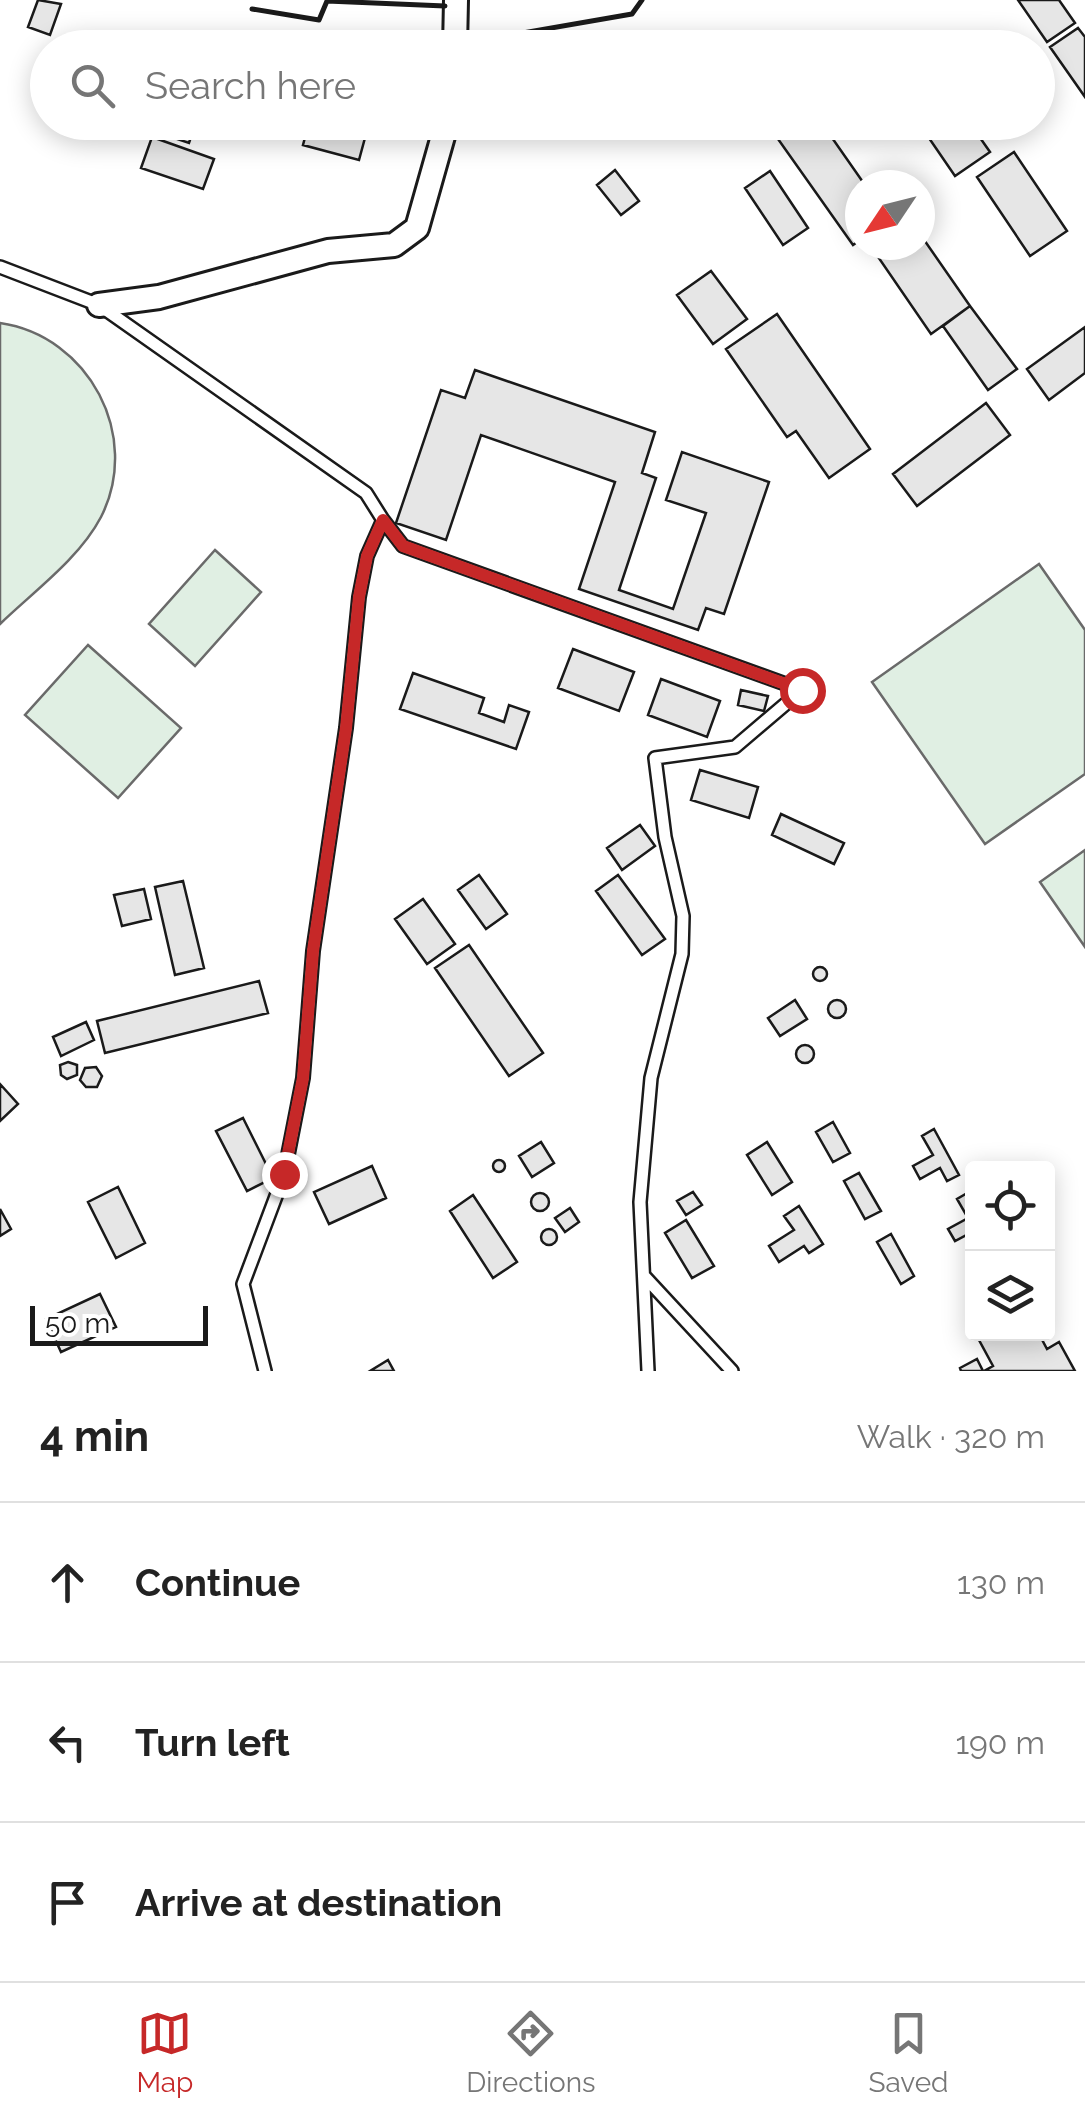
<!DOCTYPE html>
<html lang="en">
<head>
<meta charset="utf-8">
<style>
  body { margin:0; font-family:Raleway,sans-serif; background:#f6f6f6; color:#222 }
  .controls { position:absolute; right:30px; bottom:30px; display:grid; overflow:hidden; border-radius:10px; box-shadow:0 5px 25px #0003 }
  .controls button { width:90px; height:90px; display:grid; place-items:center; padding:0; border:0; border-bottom:2px solid #e0e0e0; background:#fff; color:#222; font:50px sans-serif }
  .compass { position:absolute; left:845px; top:170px; width:90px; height:90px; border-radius:50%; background:#fff; box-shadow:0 5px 25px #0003; rotate:235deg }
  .scale { position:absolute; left:30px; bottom:25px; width:178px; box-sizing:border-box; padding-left:10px; border:5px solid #1a1a1a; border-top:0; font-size:28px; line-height:35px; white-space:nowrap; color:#1a1a1a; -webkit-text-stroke:8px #fff; paint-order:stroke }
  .stop { position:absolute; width:30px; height:30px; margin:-22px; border:8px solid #c62828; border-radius:50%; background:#fff }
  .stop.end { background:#c62828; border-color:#fff; box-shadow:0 2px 10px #0008 }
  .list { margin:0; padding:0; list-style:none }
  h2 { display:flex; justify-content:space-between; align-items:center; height:130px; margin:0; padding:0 40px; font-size:42px }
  h2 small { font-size:32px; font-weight:400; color:#767676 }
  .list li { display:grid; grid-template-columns:65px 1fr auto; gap:30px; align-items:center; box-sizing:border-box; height:160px; padding:0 40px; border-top:2px solid #e0e0e0 }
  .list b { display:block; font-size:38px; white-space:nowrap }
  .list em { font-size:32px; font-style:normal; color:#767676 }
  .icon { flex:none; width:55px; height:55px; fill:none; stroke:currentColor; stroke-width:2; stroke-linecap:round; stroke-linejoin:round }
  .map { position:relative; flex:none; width:1085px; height:1371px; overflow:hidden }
  .search { position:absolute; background:#fff; box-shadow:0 5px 25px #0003; left:30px; right:30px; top:30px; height:110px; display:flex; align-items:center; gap:25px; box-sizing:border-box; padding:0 35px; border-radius:55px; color:#767676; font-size:38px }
  .sheet { height:610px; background:#fff }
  nav { display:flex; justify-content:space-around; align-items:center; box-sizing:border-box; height:140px; border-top:2px solid #e0e0e0; background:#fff; font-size:28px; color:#767676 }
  nav a { display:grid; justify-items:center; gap:5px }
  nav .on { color:#c62828 }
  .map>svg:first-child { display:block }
</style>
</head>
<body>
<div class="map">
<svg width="1085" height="1371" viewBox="0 0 1085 1371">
  <rect width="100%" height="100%" fill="#fff"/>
  <!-- green -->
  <path fill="#e0efe3" stroke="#6a6a6a" stroke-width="2.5" d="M0,323C89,336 142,436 101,517C79,559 33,592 0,624Z
    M215,550L261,592L195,666L149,624Z
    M1039,564L1085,630V774L985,844L872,682Z
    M88,645L181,728L118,798L25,715Z
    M1085,850V947L1040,882Z"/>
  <!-- building -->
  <path fill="#e6e6e6" stroke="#1a1a1a" stroke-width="2.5" d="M38,0L61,4L50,35L28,27Z
    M1018,0H1059L1075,23L1047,42Z
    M1078,28L1085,37V97L1050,47Z
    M909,34L918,48H890Z
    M163,122H196L189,143L159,133Z
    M309,122L369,123L359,160L303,145Z
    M766,122H821L865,185H860V240L853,245Z
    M918,122H969L990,152L955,176Z
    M152,137L214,159L203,189L141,168Z
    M1014,152L1067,231L1030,256L977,177Z
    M615,170L639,201L621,215L597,185Z
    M770,171L808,228L783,245L745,188Z
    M920,234L970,306L931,334L872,248L920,245Z
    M711,271L747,319L713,344L677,295Z
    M970,306L1017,369L988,390L943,326Z
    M777,314L870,449L829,478L796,431L787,437L726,349Z
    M1085,327V373L1049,400L1027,369Z
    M475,370L655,432L642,473L656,478L619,590L673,609L706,513L666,500L682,452L769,482L724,614L706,608L698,630L579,589L615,482L481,435L446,540L396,523L441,390L465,398Z
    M986,403L1010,435L917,506L893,474Z
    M573,649L634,672L619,711L558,688Z
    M413,673L484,698L479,713L504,722L509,705L529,712L516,749L400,709Z
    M661,679L720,701L707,737L648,715Z
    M741,690L768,696L764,711L738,705Z
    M700,770L758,787L749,818L691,800Z
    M781,814L844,843L834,864L772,835Z
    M640,825L655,846L622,870L607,848Z
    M479,875L507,914L486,929L458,890Z
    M618,875L665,939L642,955L596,891Z
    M183,881L204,968L175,975L155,887Z
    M144,889L151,919L122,926L114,895Z
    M423,899L455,944L427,964L395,919Z
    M469,945L543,1053L509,1076L435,968Z
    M813 974a7 7 0 1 1 14 0a7 7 0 1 1-14 0Z
    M259,981L268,1013L105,1053L97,1021Z
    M795,1000L807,1019L780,1036L768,1018Z
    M828 1009a9 9 0 1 1 18 0a9 9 0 1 1-18 0Z
    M86,1022L94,1040L61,1056L53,1037Z
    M796 1054a9 9 0 1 1 18 0a9 9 0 1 1-18 0Z
    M68,1062L77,1065V1075L67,1079L61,1075L60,1065Z
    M96,1067L102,1076L97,1087H86L80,1080L85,1068Z
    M0,1084L18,1104L0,1121Z
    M243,1118L273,1178L247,1191L216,1131Z
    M833,1122L850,1153L833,1162L816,1132Z
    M934,1129L959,1175L947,1181L940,1168L920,1179L913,1166L933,1155L922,1136Z
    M541,1142L554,1163L532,1177L519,1156Z
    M767,1142L792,1182L772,1195L747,1155Z
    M493 1166a6 6 0 1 1 12 0a6 6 0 1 1-12 0Z
    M372,1166L386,1198L329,1224L314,1192Z
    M859,1173L881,1211L865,1219L844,1181Z
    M118,1187L145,1243L116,1258L88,1202Z
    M693,1192L702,1205L686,1215L677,1201Z
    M969,1192L972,1232L955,1241L948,1229L968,1218L957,1199Z
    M531 1202a9 9 0 1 1 18 0a9 9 0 1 1-18 0Z
    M473,1195L517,1262L493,1278L450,1211Z
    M799,1206L823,1244L809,1253L804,1246L779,1262L769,1246L794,1230L784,1216Z
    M570,1208L579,1222L565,1232L555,1218Z
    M0,1209L11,1229L0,1236Z
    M686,1220L714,1266L692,1278L665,1233Z
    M541 1237a8 8 0 1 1 16 0a8 8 0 1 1-16 0Z
    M891,1234L914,1276L901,1284L877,1242Z
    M100,1294L116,1327L61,1352L46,1319Z
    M991,1334H1039L1047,1349L1059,1342L1075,1371H984L993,1366L979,1340Z
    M977,1359L983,1371H961L960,1368Z
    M388,1360L394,1371H370Z"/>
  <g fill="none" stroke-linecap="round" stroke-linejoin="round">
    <defs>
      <path id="lane" d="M0,267L99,305L366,493L383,520L367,556L359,597L346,728L313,951L303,1078L284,1175L243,1284L265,1371
        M383,520L403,546L802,690
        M645,1277L732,1371
        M648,1371L640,1202L651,1078L682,954L683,916L665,837L655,758L735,747L802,690"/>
      <path id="street" d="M455,48L456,0
        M99,305L159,297L328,251L394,245L417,228L447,122"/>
    </defs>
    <!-- lane casing -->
    <use href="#lane" stroke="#1a1a1a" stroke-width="16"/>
    <!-- street casing -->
    <use href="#street" stroke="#1a1a1a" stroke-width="28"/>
    <!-- lane -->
    <use href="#lane" stroke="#fff" stroke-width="11"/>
    <!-- street -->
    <use href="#street" stroke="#fff" stroke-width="22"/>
    <!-- wall -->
    <path stroke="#1a1a1a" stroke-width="5" d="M252,9L319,20L327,1L445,6
      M443,41L482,40L632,14L642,0"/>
  </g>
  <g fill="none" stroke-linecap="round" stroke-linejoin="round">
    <!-- route -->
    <path stroke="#c62828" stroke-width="12" d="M284,1174L303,1078L313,951L346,728L359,597L367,556L383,520L403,546L802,690"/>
  </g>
</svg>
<div class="controls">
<button><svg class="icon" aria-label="locate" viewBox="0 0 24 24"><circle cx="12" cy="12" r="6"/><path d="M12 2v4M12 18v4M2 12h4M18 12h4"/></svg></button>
<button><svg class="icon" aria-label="layers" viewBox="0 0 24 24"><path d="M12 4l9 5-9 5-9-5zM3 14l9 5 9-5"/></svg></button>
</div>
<svg class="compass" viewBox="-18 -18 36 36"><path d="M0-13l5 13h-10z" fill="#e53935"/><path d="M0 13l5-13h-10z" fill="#767676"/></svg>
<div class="scale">50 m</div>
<div class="stop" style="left:802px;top:690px"></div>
<div class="stop end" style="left:284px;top:1174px"></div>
<div class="search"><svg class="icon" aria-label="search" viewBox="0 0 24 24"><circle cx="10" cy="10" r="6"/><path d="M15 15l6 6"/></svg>Search here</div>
</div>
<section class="sheet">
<h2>4 min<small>Walk · 320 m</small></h2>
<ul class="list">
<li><svg class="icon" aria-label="ahead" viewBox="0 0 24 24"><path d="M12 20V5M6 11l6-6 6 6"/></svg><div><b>Continue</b></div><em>130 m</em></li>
<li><svg class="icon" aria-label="left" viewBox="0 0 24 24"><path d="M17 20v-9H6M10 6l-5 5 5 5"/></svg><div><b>Turn left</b></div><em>190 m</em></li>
<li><svg class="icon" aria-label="arrive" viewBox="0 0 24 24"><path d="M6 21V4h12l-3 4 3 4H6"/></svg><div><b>Arrive at destination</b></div></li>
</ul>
</section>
<nav>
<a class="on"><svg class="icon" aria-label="map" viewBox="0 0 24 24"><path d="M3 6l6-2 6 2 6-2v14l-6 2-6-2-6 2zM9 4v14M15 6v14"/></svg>Map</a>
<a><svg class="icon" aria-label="directions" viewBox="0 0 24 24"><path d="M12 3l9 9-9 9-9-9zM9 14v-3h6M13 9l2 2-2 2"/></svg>Directions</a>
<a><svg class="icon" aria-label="saved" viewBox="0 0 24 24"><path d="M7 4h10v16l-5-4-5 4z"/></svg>Saved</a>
</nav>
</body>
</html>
